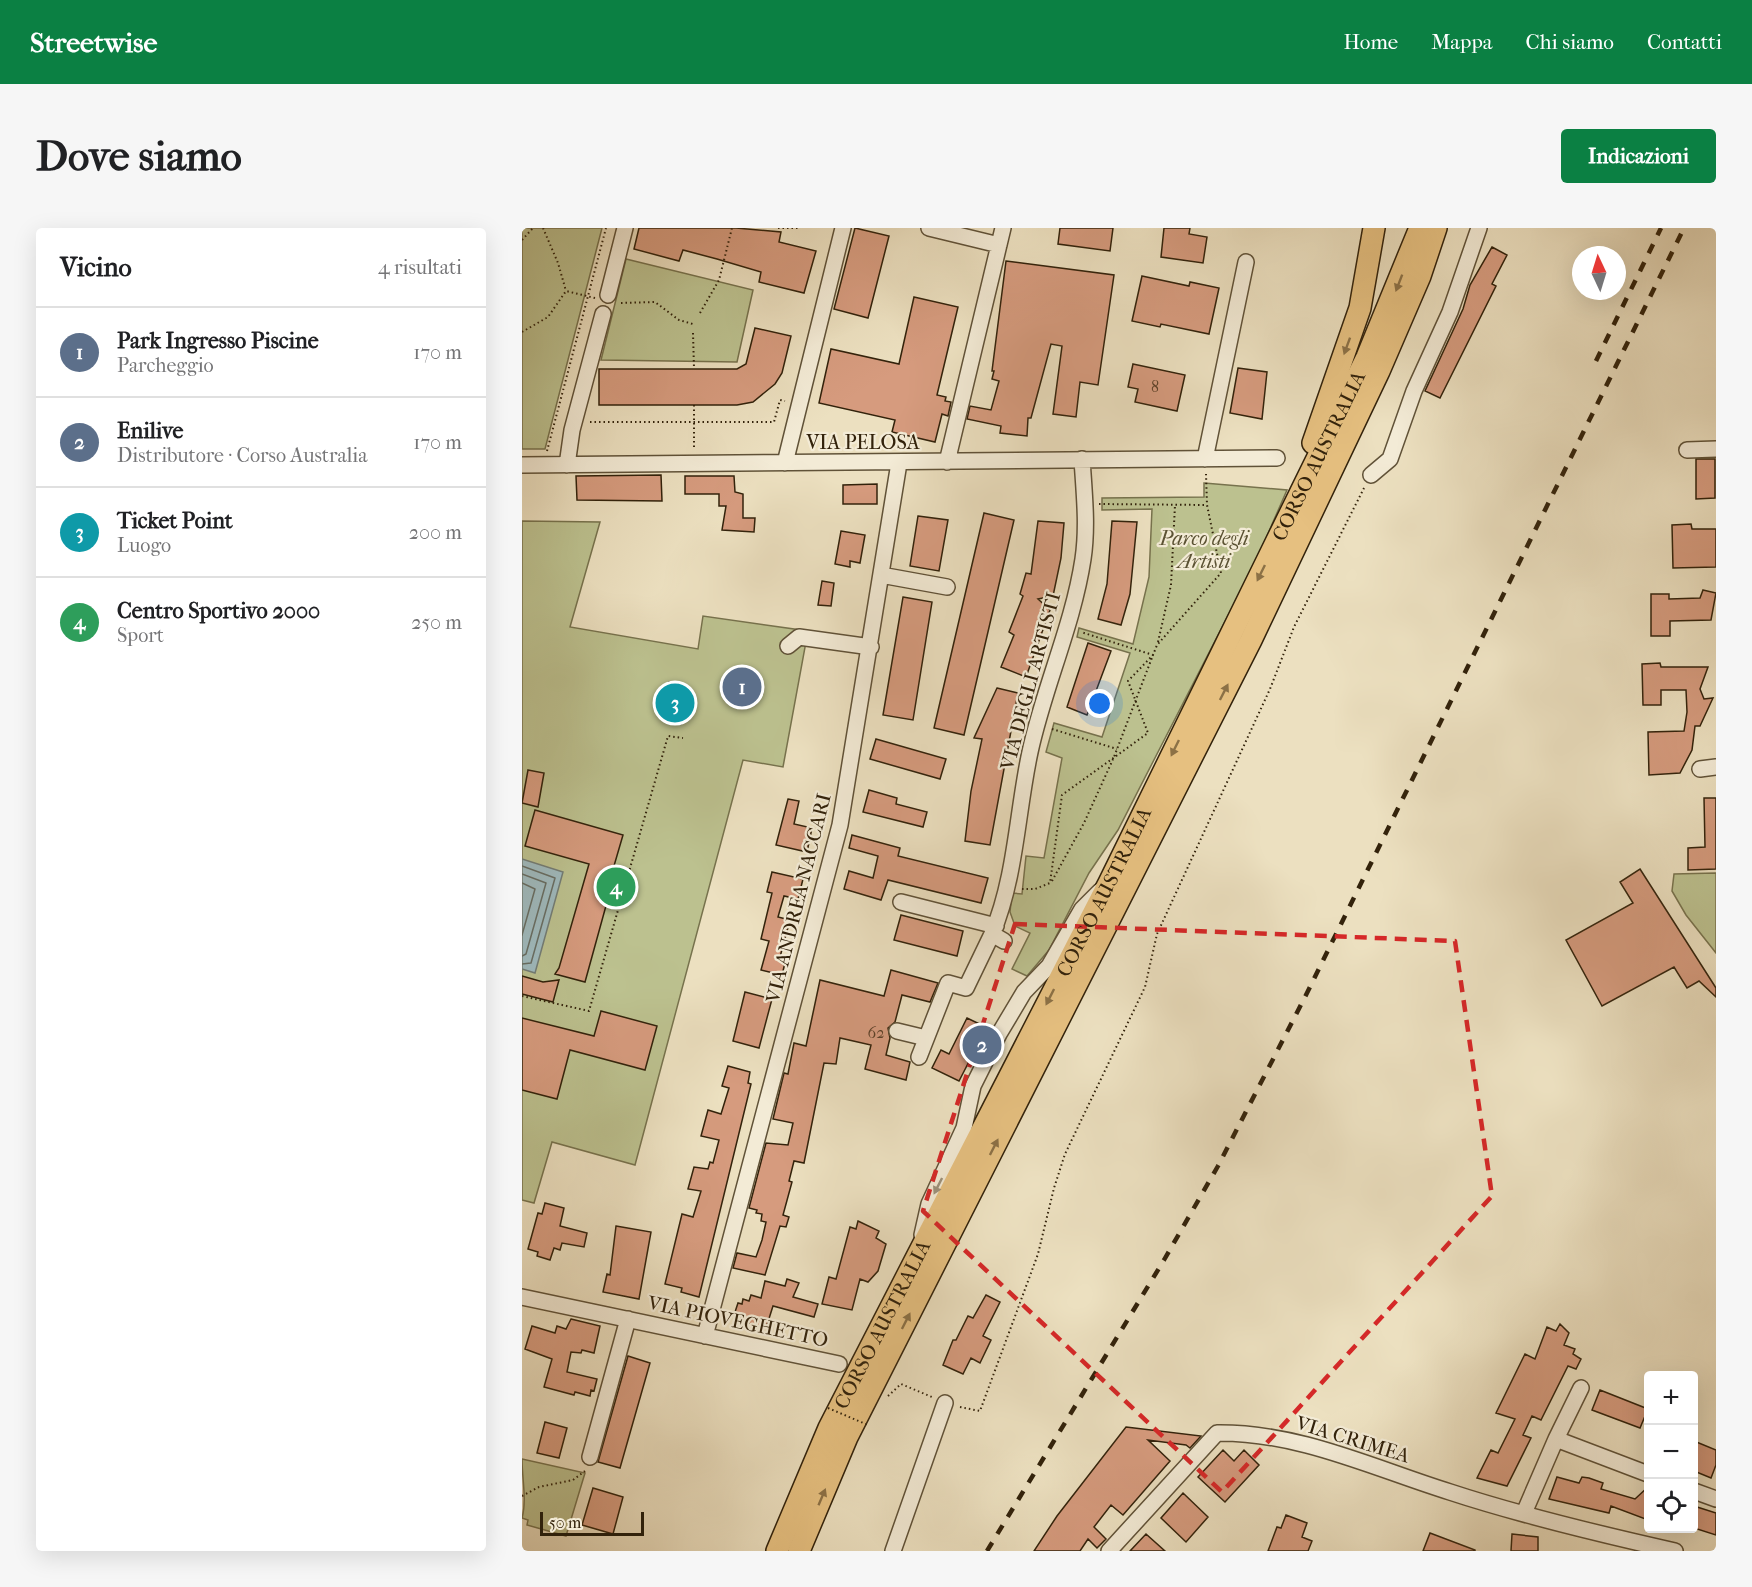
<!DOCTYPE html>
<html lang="it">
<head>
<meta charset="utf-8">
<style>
  body { margin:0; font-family:"IM FELL French Canon",serif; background:#f6f6f6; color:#202124 }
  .controls { position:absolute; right:18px; bottom:18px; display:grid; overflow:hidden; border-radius:6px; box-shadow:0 6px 24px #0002 }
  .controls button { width:54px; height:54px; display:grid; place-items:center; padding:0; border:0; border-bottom:2px solid #e0e0e0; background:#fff; color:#202124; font:30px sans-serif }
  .compass { position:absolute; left:1050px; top:18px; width:54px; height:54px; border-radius:50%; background:#fff; box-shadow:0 6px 24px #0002; rotate:356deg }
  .scale { position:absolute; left:18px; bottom:15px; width:104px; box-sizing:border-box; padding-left:6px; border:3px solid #32220b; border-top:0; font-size:16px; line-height:21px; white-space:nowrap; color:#32220b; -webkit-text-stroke:4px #f3ebd6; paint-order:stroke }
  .you { position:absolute; left:578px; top:476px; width:21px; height:21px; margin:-15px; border:4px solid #fff; border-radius:50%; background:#1a73e8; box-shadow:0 0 0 9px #1a73e833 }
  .badge { display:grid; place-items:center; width:39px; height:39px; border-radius:50%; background:#0b8043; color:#fff; font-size:20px; font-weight:700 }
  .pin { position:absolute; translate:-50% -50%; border:3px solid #fff; box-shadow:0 2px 6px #0006 }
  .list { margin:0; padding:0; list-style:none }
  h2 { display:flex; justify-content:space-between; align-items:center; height:78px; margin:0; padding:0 24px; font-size:26px }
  h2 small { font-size:20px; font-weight:400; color:#757577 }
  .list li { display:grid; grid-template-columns:39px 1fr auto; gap:18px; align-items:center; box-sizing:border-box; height:90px; padding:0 24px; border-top:2px solid #e0e0e0 }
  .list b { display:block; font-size:22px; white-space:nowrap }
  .list p { margin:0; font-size:20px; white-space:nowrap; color:#757577 }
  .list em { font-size:20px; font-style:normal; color:#757577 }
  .icon { flex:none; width:33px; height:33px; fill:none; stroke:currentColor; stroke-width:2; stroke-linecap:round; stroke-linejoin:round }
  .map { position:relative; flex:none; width:1194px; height:1323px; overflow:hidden; border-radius:6px }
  header { display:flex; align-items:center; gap:36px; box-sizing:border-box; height:84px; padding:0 30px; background:#0b8043; color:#fff }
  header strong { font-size:28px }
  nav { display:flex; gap:33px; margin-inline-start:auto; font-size:21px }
  .intro { display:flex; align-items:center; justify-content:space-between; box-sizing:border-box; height:144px; padding:0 36px }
  h1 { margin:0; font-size:42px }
  .button { padding:15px 27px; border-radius:6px; background:#0b8043; color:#fff; font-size:21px; font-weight:700 }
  main { display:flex; gap:36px; padding:0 36px }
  aside { flex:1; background:#fff; border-radius:6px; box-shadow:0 6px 24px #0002 }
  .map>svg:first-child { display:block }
</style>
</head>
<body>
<header>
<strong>Streetwise</strong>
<nav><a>Home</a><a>Mappa</a><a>Chi siamo</a><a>Contatti</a></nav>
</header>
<div class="intro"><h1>Dove siamo</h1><a class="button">Indicazioni</a></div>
<main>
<aside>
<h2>Vicino<small>4 risultati</small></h2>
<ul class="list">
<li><span class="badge" style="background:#5c6f8a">1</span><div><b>Park Ingresso Piscine</b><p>Parcheggio</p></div><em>170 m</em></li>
<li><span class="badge" style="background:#5c6f8a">2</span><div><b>Enilive</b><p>Distributore · Corso Australia</p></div><em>170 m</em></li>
<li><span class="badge" style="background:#0f9aa8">3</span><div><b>Ticket Point</b><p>Luogo</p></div><em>200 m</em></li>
<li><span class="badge" style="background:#2e9e5b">4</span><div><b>Centro Sportivo 2000</b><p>Sport</p></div><em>250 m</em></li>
</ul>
</aside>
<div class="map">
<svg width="1194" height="1323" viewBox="0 0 1194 1323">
  <rect width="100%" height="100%" fill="#ece0c0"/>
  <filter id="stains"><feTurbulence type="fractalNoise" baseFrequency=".00333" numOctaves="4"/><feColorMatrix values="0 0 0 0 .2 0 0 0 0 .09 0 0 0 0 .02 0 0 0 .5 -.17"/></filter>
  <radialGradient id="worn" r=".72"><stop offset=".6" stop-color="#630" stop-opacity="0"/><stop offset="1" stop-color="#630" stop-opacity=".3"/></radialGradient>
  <!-- green -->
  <path fill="#bcc18f" stroke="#77724d" stroke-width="1.5" d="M0,0H80L23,221H0Z
    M104,31L231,62L215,134L79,132Z
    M682,255L765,262L734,333L596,602L567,645L527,722L505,748L490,741L508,705L493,698L488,684L490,665L500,666L504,628L522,630L540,530L524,524L532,495L580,509L608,425L555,409L557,400L611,416L627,349L630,281L580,282V270L682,269Z
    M0,293L78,294L48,399L176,421L181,388L286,403L261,539L221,532L113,937L30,914L12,975L0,972Z
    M1194,645V725L1164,687L1150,663L1152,646Z
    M0,1231L63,1245L44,1308L5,1297L6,1292L0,1290C5,1272 0,1251 0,1231Z"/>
  <!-- water -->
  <path fill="#9fbabe" stroke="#737d76" stroke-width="1.5" d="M0,631L41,644L13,745L0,741Z"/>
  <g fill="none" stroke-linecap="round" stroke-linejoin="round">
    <!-- shore -->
    <path stroke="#686e64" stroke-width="1.5" d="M0,638L33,650L9,735L0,736
      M0,646L24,655L4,726L0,728
      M0,655L13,661L0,707"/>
  </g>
  <!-- building -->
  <path fill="#d69b7e" stroke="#32220b" stroke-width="1.5" d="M117,0H214L259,4L257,14L294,23L282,65L237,54L239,44L195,31L161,22L157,33L112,21Z
    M333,0L367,8L346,90L312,81Z
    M538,0H591L588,23L536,16Z
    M642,0H668L667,6L685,9L681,35L639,29Z
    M970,19L985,27L970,56L974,58L918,170L903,163L941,81L948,57Z
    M484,33L592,47L576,157L558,154L554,189L531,186L540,118L529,116L509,190H506L505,208L478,205L479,198L445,191L448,178L469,182L477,153L470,151L472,143H470Z
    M620,48L667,58L668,54L697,60L687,106L639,96L638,99L610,93Z
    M392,69L436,79L415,167L424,169L423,173L429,174L426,188L420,186L413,214L370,204L373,192L297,175L309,121L377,136Z
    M233,100L269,108L260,145L253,156L231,174L215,177H77V141H215L224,136Z
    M611,136L663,147L655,183L613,174L616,161L606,159Z
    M716,140L745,144L740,191L708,185Z
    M1174,231H1193V270L1174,271Z
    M139,247L140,273L55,272L54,248Z
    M163,248H212L213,264L221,266V290H233L232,304L200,302L204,278H197V266H163Z
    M355,256V276H321V257Z
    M462,285L492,292L442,507L412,500Z
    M396,288L426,292L417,343L388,338Z
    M516,293L542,295L539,330L531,368L516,371L528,382L504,449L479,439L492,407L487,404L501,368L498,366L504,345L509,346Z
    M590,293L615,294L608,366L599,397L576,391L585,356Z
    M1169,296L1170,301H1194V339L1151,340L1150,297Z
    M319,303L343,307L338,335L328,333V339L313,336Z
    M300,353L312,355L309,378L296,377Z
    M1181,362L1194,365L1189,392L1148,393V408H1129V366H1147V371L1178,370Z
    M381,369L410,374L391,492L361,487Z
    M566,415L589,423L565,487L545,479Z
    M1138,435L1139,439H1186L1178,461L1182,471L1191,470L1178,498H1173L1170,522L1158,545L1127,547L1126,504L1162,503L1165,484L1164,462H1139V477H1121L1120,436Z
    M147,454L164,457L159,496L141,493Z
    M475,460L496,465L468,617L443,613L449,563L460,511L452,510Z
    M354,511L424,531L418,551L348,531Z
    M6,542L22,545L16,579L0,575Z
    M347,562L375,570L374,576L405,584L401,599L341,584Z
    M1182,570H1194V641L1166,642V620L1183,619Z
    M266,571L277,573L272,596L290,600L285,624L254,617Z
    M13,582L101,607L87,655L90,656L63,754L33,746L37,740L67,636L3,618Z
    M330,607L378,620L376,628L466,650L459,675L366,652L359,672L322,661L327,643L351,650L356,628L327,620Z
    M1118,641L1194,760V769L1177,753L1165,760L1152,739L1080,778L1044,712L1111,675L1098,654Z
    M250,644L281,651L276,671L262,668L256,689L268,692L258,729L264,731L260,747L239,742L247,713L239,711L250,665L245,664Z
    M379,687L441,703L435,728L372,712Z
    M369,742L416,755L408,774L380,767L373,794L366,800L368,810L364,827L388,834L384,852L343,841L349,817L318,810L314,836L302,835L282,935L272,933L267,953L270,954L261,987L267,989L264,999L258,998L243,1047L211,1040L215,1025L234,1029L240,1012L244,994L239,993L240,986L234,985L235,982L227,980L244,915L266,917L271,895L251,891L262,845L266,846L272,815L284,818L298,752L362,768Z
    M0,748L21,754L37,752L31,774L0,766Z
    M223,764L250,771L237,820L211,813Z
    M79,783L135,798L123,842L48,822L35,871L0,862V790L72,808Z
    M445,790L468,801L457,824L453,822L437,853L410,840L419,822L427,826Z
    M206,838L228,844L226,855L229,856L177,1069L159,1064L160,1060L143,1056L160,986L171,989L179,963L166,961L172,939L186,941L188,934L191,935L197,912L179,908L186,882L199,886L207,860L200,858Z
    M23,975L42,980L38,998L65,1005L62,1019L40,1015L38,1022L32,1020L28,1032L15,1028L16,1024L6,1021L16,985L20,986Z
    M336,993L357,1003L354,1010L364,1016L356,1043L346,1054L338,1051L330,1082L300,1076L307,1049L314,1051L328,999L334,1001Z
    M94,998L129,1004L117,1071L81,1064L85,1046L88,1047Z
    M265,1051L277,1055L271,1069L296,1076L292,1089L251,1078L244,1100L215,1092L216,1089L212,1087L216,1075L220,1076L221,1071L227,1073L229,1067L239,1070L243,1053L263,1058Z
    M464,1067L478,1074L461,1108L469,1112L458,1135L449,1130L441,1146L421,1137L431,1112H434L446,1088L451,1090Z
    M49,1091L78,1098L72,1125L60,1122L59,1125L49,1124L45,1144L75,1151L72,1163L69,1162L68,1168L53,1164L52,1167L22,1159L30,1131L3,1121L10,1098L33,1105L35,1098L44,1101Z
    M1038,1096L1047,1105L1042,1117L1053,1121L1051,1126L1059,1131L1054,1141L1046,1138L1019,1192L1010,1188L1001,1207L1009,1210L985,1258L955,1250L969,1222L976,1225L993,1191L974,1185L1003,1126L1013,1131L1025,1099L1034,1103Z
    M106,1128L128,1135L98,1240L76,1234Z
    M1078,1162L1126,1181L1118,1200L1070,1182Z
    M23,1194L45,1200L37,1230L15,1225Z
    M604,1199L679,1208L668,1220L664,1217L626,1212L648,1233L601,1287L589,1277L572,1299L584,1311L575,1320L566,1311L558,1323H512L535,1288Z
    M1172,1213L1194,1222V1237L1189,1250L1172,1243Z
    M701,1222L712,1233L722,1222L737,1237L703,1274L676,1249Z
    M1035,1249L1057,1255L1060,1249L1067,1250L1081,1255L1079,1261L1113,1271L1126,1259V1292L1089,1278L1087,1285L1027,1271Z
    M71,1260L101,1269L91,1306L60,1297Z
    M661,1265L686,1289L664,1314L639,1290Z
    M1172,1278L1194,1285V1307L1172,1300Z
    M764,1287L785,1295L780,1309L790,1313L786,1323H746L755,1299L759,1300Z
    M908,1305L953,1322V1323H901Z
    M624,1306L643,1323H608Z
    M990,1306L1016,1309V1323H989Z"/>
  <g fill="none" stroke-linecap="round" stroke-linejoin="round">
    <defs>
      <path id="minor" d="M407,0L477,17
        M86,67L103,0
        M1165,222L1194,221
        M683,231L724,34
        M425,234L481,0
        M263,235L321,0
        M0,237L755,230
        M45,237L50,202L81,86
        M849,247L868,231L892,163L928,84L957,0
        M359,347L425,359
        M266,418L277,409L349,419
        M1178,541L1194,539
        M379,674L474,698
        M482,713L470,706C494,649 495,584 508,524C522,459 551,397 561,331C566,298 562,264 560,231
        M375,803L404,810
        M397,829L426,755L444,760L470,706
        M400,1007L407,976L442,900L451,858L477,806L502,764L527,738L560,681L578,663
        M0,1069L317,1136
        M183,1108L318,597L377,235
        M1034,1211L1059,1160
        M68,1229L106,1091
        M1172,1263L1194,1271
        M1002,1285L1034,1211L1126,1246
        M371,1323L423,1175
        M587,1323L695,1205C777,1204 851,1240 928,1264C1001,1288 1077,1306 1153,1323"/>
      <g id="highway">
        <path d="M791,215L838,80L852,0"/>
        <path id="s1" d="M255,1323L307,1200L587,655L845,129L898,0"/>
        <path d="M277,1323L325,1209L729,412L857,143L898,48L914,0"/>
      </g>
    </defs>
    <!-- minor casing -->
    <use href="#minor" stroke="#605238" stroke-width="18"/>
    <!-- highway casing -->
    <use href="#highway" stroke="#32220b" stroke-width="24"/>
    <!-- path -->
    <path stroke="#32220b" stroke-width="2" stroke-dasharray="1.5 3" stroke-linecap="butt" d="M21,0L36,35L44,63
      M256,0H278
      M0,12L11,0
      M99,75L133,74L157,92L171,96
      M178,85L197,52L210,0
      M0,104L26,89L44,63L73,70
      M171,105L172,140
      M172,177V221
      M68,194H252L258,172L263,173
      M25,223L84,0
      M577,276L685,277
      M636,414L649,357L653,277
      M530,501L595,521
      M530,653L562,595L592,529L631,427L559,404
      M500,661H513L528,655L540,567L626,505L606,453L631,427L635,417L699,345L685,277L684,246
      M0,768L67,783L146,508L161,510
      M366,1168L379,1156L410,1169
      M438,1179L458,1183L516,1026L532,960L543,926L623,759L635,706L748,461L772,399L842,260
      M0,1268L17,1259L51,1252L63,1243"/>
    <!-- minor -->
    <use href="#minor" stroke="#f3ebd6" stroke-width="15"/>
    <!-- highway -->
    <use href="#highway" stroke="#e6c080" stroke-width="21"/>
    <!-- rail -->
    <path stroke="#32220b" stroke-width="4.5" stroke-dasharray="10 10" stroke-linecap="butt" d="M1074,133L1139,0
      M465,1323L642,1032L696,938L784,767L1162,0"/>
    <!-- path-bridge -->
    <path stroke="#32220b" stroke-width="2" stroke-dasharray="1.5 3" stroke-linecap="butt" d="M306,1180L346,1197"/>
  </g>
  <!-- one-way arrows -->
  <defs><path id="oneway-solid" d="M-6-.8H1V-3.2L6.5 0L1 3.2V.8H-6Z" transform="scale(1.5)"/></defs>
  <g fill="#8c7146">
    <use href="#oneway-solid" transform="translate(877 55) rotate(111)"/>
    <use href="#oneway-solid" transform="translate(825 118) rotate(110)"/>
    <use href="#oneway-solid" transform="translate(739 345) rotate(116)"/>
    <use href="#oneway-solid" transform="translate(702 464) rotate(-63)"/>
    <use href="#oneway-solid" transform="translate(653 520) rotate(116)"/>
    <use href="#oneway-solid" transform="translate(528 769) rotate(117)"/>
    <use href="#oneway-solid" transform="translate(472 919) rotate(-63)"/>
    <use href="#oneway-solid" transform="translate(384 1093) rotate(-63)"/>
    <use href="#oneway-solid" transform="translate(300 1269) rotate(-67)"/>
  </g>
  <use fill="#9c917b" href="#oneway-solid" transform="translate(416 958) rotate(117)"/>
  <!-- marked area -->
  <path fill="none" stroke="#d62828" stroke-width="4.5" stroke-dasharray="12 8" stroke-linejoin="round" d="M493,696L933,713L970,968L700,1264L401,983Z"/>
  <g text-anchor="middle" stroke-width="4.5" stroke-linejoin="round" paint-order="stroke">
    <!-- number labels -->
    <g font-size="16" fill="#5b4028">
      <text x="633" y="164">8</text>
      <text x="354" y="810">62</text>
    </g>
    <!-- street labels -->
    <g font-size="20" fill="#32220b" stroke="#f3ebd6">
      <text x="341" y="221">VIA PELOSA</text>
      <text dy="7" stroke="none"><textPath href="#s1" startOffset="1222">CORSO AUSTRALIA</textPath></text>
      <text transform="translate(508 453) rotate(-75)" y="7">VIA DEGLI ARTISTI</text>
      <text dy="7" stroke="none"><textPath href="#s1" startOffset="736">CORSO AUSTRALIA</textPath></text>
      <text transform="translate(276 670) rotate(-76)" y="7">VIA ANDREA NACCARI</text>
      <text transform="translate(216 1093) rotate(12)" y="7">VIA PIOVEGHETTO</text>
      <text dy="7" stroke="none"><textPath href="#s1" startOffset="250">CORSO AUSTRALIA</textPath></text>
      <text transform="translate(831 1211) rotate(17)" y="7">VIA CRIMEA</text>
    </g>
    <!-- park labels -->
    <g font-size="20" font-style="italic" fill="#5b5233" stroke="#f3ebd6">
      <text x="682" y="317">Parco degli<tspan x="682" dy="23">Artisti</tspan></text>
    </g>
  </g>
  <rect width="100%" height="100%" filter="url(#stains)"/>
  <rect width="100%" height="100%" fill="url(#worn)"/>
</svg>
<div class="controls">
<button>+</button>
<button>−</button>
<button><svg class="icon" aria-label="locate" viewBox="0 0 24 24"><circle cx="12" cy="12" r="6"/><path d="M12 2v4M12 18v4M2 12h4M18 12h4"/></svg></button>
</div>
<svg class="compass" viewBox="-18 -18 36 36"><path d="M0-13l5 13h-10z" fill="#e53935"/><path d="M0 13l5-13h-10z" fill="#757577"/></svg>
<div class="scale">50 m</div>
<div class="you"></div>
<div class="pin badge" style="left:220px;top:459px;background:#5c6f8a">1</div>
<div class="pin badge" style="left:460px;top:817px;background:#5c6f8a">2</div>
<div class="pin badge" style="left:153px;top:475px;background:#0f9aa8">3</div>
<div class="pin badge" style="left:94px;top:659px;background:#2e9e5b">4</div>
</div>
</main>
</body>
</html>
